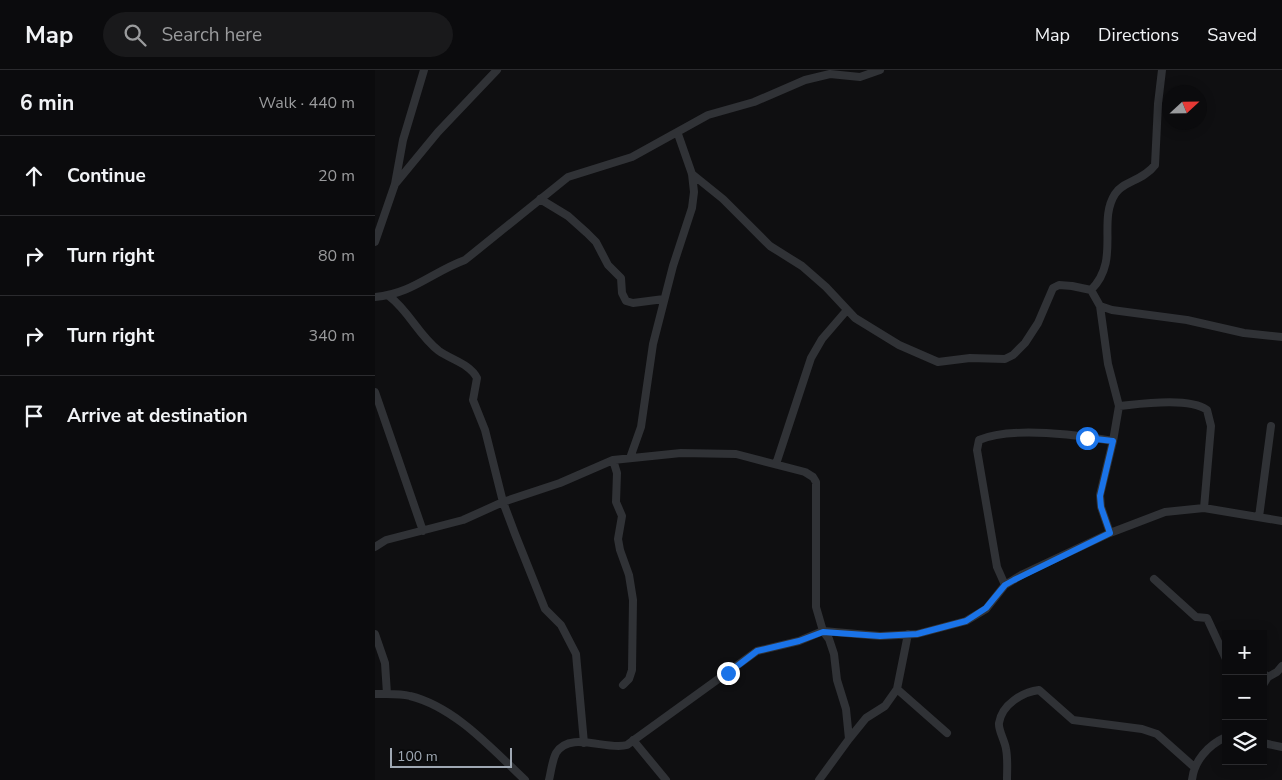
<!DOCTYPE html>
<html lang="en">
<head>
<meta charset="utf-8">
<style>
  body { margin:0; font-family:"Nunito Sans",sans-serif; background:#19191b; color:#f1f3f6 }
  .controls { position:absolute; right:15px; bottom:15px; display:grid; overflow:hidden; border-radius:0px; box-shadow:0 2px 12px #0003 }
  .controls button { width:45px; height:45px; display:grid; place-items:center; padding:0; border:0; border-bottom:1px solid #2b2b2e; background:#0b0b0d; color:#f1f3f6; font:25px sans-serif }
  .compass { position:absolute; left:787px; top:15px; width:45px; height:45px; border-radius:50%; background:#0b0b0d; box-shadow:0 2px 12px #0003; rotate:68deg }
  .scale { position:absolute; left:15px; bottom:12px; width:122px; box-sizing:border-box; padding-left:5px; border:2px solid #9fa8b3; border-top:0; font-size:14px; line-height:18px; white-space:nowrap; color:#9fa8b3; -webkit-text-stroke:4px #0a0b0c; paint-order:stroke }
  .stop { position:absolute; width:15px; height:15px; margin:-11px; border:4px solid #1a73e8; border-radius:50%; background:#fff }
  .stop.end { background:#1a73e8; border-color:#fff; box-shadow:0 1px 5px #0008 }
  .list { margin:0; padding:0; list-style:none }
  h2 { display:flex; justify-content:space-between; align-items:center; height:65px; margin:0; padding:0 20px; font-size:21px }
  h2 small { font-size:16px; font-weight:400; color:#9a9b9d }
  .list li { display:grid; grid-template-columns:32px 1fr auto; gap:15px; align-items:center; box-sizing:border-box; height:80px; padding:0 20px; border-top:1px solid #2b2b2e }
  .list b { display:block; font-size:19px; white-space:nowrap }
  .list em { font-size:16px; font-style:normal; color:#9a9b9d }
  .icon { flex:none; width:28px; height:28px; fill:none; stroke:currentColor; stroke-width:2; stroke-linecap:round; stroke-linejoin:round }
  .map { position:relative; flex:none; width:907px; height:710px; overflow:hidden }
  header { display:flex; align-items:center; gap:30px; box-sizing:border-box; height:70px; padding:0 25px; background:#0b0b0d; border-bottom:1px solid #2b2b2e }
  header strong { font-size:24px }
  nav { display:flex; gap:28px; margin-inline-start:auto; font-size:18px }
  .search { width:350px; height:45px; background:#19191b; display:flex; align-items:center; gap:12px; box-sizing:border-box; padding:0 18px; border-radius:28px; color:#9a9b9d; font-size:19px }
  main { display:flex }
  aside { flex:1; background:#0b0b0d }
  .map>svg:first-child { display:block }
</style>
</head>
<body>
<header>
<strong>Map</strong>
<div class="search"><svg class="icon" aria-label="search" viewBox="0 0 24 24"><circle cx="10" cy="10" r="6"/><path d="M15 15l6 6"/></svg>Search here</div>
<nav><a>Map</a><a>Directions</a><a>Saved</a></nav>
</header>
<main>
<aside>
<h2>6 min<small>Walk · 440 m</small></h2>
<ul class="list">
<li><svg class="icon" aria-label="ahead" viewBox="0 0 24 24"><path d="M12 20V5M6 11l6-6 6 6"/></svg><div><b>Continue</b></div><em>20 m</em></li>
<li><svg class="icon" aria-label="right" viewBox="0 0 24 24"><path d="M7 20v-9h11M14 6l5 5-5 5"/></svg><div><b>Turn right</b></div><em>80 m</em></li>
<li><svg class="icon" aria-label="right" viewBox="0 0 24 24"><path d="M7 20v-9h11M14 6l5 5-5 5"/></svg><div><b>Turn right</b></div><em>340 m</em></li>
<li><svg class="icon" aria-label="arrive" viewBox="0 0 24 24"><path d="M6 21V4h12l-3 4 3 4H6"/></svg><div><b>Arrive at destination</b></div></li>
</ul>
</aside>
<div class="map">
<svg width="907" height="710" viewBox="0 0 907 710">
  <rect width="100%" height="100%" fill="#0f0f11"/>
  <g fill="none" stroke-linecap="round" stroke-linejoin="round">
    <!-- minor -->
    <path stroke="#303236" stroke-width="8" d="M317,104L348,129L395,176L427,196L451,217L480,248L524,275L563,292L595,288L630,289L638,285L650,273L663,253L678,218L684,215L697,216L716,220C746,190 722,152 740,124C748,111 768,111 780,95L783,34L787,0
      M21,113L63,62L122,0
      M165,129L193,146L212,163L221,172L233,195L246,208L247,223L251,231L258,233L289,229
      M0,172L20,114L28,70L49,0
      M716,220L725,236L737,240L812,250L869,263L907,267
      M14,226C34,241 44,266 64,281C77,290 95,294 102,308L98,330L110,360L128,432L140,464L170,539L186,555L201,584L209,673
      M0,227C37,224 57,202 90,190L193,107L257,87L333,45L379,32L430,10L455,4L485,7L505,0
      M725,236L733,294L744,336
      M0,322L48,461
      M738,371L744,336C765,334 814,327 832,340L836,356L829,438
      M255,388L266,357L278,274L298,196L317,138L319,122L317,104L303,64
      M238,390L242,403L241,432L247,446L243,469L245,480L254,505L258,530L257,600L254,609L248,615
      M401,394L436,288L447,269L472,240
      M884,447L896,356
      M0,477L11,470L88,450L128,432L185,413L238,390L306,383L361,384L430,402L438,407L441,412V537L448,561L454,569L459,584L462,610L471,639L474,669L444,710
      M779,509L821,547L832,548L851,589
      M630,515L622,497L602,380L604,370C637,356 702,365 738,371L725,425L726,437L735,463
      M0,564L10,593L12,624
      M888,603L893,607L888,615
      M893,607L902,602L907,596
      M522,619L572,663
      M0,624C11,624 24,623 35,626C80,637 117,679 150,710
      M474,669L491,648L510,636L522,619L533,564
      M258,670L291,710
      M888,673L907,677
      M174,710C176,702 177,691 181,683C195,660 232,681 252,675L382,581L424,571L448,561L505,566L542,564L591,551L611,539L630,515L648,504L735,463L790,442L829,438L907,451
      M632,710C632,700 633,689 631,679C630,671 623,660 624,653C627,634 648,622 664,620L698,650L767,659L782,664L818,696
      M817,710C819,691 833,675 851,667"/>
  </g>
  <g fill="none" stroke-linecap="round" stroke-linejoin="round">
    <!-- route -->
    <path stroke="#1a73e8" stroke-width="6" d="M353,603L382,581L424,571L448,562L505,566L542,564L591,551L611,538L630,515L639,510L735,463L726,437L725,426L738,371L712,368"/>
  </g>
</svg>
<div class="controls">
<button>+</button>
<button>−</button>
<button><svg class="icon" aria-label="layers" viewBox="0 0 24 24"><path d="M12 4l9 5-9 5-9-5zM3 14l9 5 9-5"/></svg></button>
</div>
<svg class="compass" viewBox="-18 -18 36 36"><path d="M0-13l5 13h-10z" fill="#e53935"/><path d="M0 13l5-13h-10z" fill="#9a9b9d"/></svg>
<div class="scale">100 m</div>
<div class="stop" style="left:712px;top:368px"></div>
<div class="stop end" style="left:353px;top:603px"></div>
</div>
</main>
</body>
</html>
